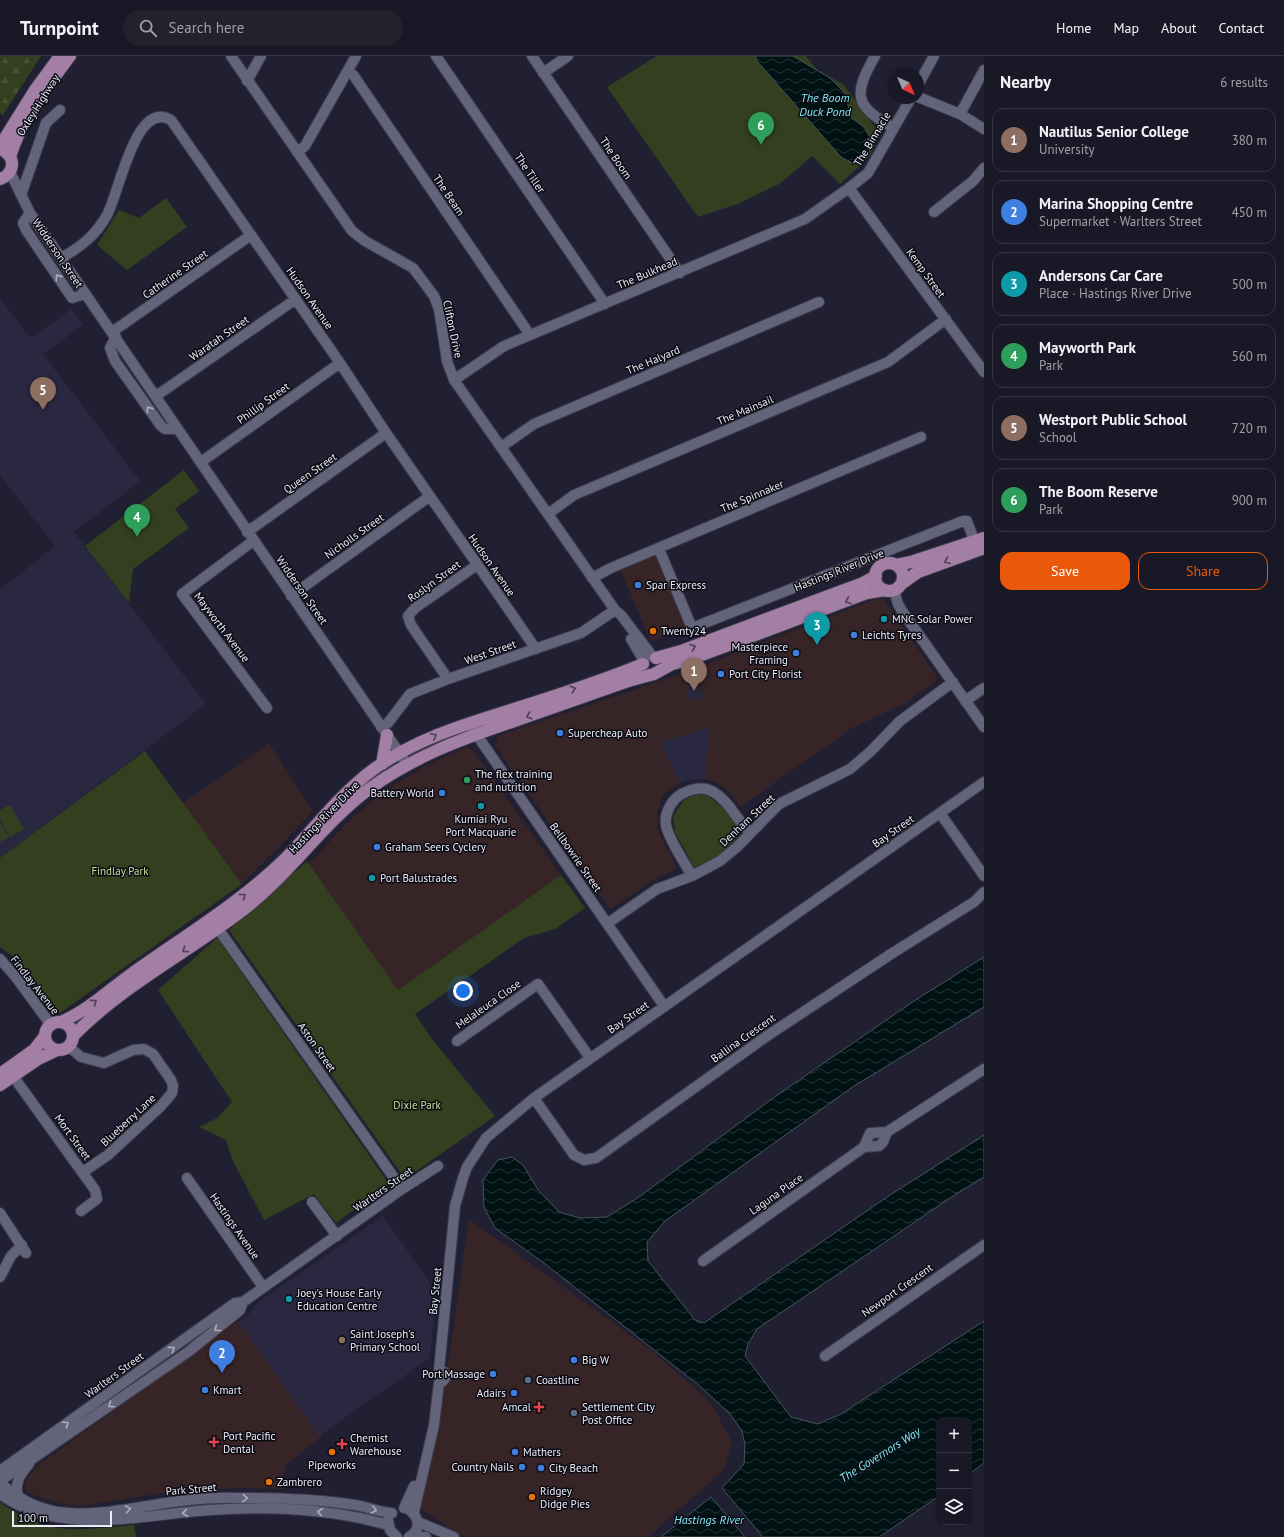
<!DOCTYPE html>
<html lang="en">
<head>
<meta charset="utf-8">
<style>
  body { margin:0; font-family:"PT Sans",sans-serif; background:#22212e; color:#f1f3f6 }
  .controls { position:absolute; right:12px; bottom:12px; display:grid; overflow:hidden; border-radius:8px; box-shadow:0 1px 3px #0004 }
  .controls button { width:36px; height:36px; display:grid; place-items:center; padding:0; border:0; border-bottom:1px solid #373743; background:#191826; color:#f1f3f6; font:20px sans-serif }
  .compass { position:absolute; left:888px; top:12px; width:36px; height:36px; border-radius:50%; background:#191826; box-shadow:0 1px 3px #0004; rotate:136deg }
  .scale { position:absolute; left:12px; bottom:10px; width:100px; box-sizing:border-box; padding-left:4px; border:2px solid #ececf9; border-top:0; font-size:11px; line-height:14px; white-space:nowrap; color:#ececf9; -webkit-text-stroke:3px #0b0b13; paint-order:stroke }
  .you { position:absolute; left:463px; top:935px; width:14px; height:14px; margin:-10px; border:3px solid #fff; border-radius:50%; background:#1a73e8; box-shadow:0 0 0 6px #1a73e833 }
  .badge { display:grid; place-items:center; width:26px; height:26px; border-radius:50%; background:#ea580c; color:#fff; font-size:13px; font-weight:700 }
  .pin { position:absolute; translate:-50% -33px; filter:drop-shadow(0 1px 2px #0008) }
  .pin::after { content:''; position:absolute; top:21px; width:14px; height:12px; background:inherit; clip-path:polygon(0 0,100% 0,50% 100%) }
  .list { margin:0; padding:0; list-style:none }
  h2 { display:flex; justify-content:space-between; align-items:center; height:52px; margin:0; padding:0 16px; font-size:17px }
  h2 small { font-size:13px; font-weight:400; color:#9fa0a7 }
  .list li { display:grid; grid-template-columns:26px 1fr auto; gap:12px; align-items:center; box-sizing:border-box; height:64px; margin:0 8px 8px; padding:0 8px; border:1px solid #373743; border-radius:12px }
  .list b { display:block; font-size:15px; white-space:nowrap }
  .list p { margin:0; font-size:13px; white-space:nowrap; color:#9fa0a7 }
  .list em { font-size:13px; font-style:normal; color:#9fa0a7 }
  .actions { display:flex; gap:8px; padding:12px 16px }
  .actions a { flex:1; padding:9px 0; border:1px solid #ea580c; border-radius:12px; text-align:center; font-size:14px; color:#ea580c }
  .actions .main { background:#ea580c; color:#fff }
  .icon { flex:none; width:22px; height:22px; fill:none; stroke:currentColor; stroke-width:2; stroke-linecap:round; stroke-linejoin:round }
  .map { position:relative; flex:none; width:984px; height:1481px; overflow:hidden }
  header { display:flex; align-items:center; gap:24px; box-sizing:border-box; height:56px; padding:0 20px; background:#191826; border-bottom:1px solid #373743 }
  header strong { font-size:19px }
  nav { display:flex; gap:22px; margin-inline-start:auto; font-size:14px }
  .search { width:280px; height:36px; background:#22212e; display:flex; align-items:center; gap:10px; box-sizing:border-box; padding:0 14px; border-radius:22px; color:#9fa0a7; font-size:15px }
  main { display:flex }
  aside { flex:1; background:#191826 }
  .map>svg:first-child { display:block }
</style>
</head>
<body>
<header>
<strong>Turnpoint</strong>
<div class="search"><svg class="icon" aria-label="search" viewBox="0 0 24 24"><circle cx="10" cy="10" r="6"/><path d="M15 15l6 6"/></svg>Search here</div>
<nav><a>Home</a><a>Map</a><a>About</a><a>Contact</a></nav>
</header>
<main>
<div class="map">
<svg width="984" height="1481" viewBox="0 0 984 1481">
  <defs>
    <pattern id="forest-firs" width="22" height="20" patternUnits="userSpaceOnUse"><rect width="22" height="20" fill="#343f1f"/><path d="M5 1l3.5 6h-7zM16 11l3.5 6h-7z" fill="#485235"/></pattern>
    <pattern id="water-waves" width="16" height="10" patternUnits="userSpaceOnUse"><rect width="16" height="10" fill="#001213"/><path d="M0 5q4-4 8 0t8 0" fill="none" stroke="#253536"/></pattern>
  </defs>
  <rect width="100%" height="100%" fill="#212033"/>
  <!-- commercial -->
  <path fill="#372427" d="M656,498L687,568L686,572L652,585L650,583L620,513Z
    M878,542L883,543L937,621L936,625L906,647L852,672L740,751L728,735L716,726L703,722L682,725L663,739L658,753L657,763V773L676,810L674,815L653,824L610,853L495,690L498,680L689,615Z
    M269,687L313,755L278,792L242,827L182,748Z
    M466,691L473,694L561,819L398,934L309,808L344,770L369,747L395,728L423,711Z
    M469,1163L652,1295L711,1347L732,1386L725,1413L648,1481H463L420,1452L449,1302Z
    M238,1265L323,1379L287,1408L281,1423V1433L240,1432L192,1434L163,1437L81,1450L58,1447L28,1437L25,1431L27,1423L37,1410Z"/>
  <!-- built -->
  <path fill="#2a2841" d="M0,243L31,282L72,253L83,269L43,298L140,425L74,476L206,648L0,802V534L55,490L0,419Z
    M696,626L704,640L690,645L685,629Z
    M709,672L705,723L688,724L680,727L660,686Z
    M383,1160L436,1236L430,1302L319,1380L239,1266L248,1260L257,1247Z"/>
  <!-- green -->
  <path fill="#343f1f" d="M657,0H806L817,14L843,28L880,78L870,100L840,128L812,100L781,127L740,147L698,161L607,31Z
    M166,142L187,171L127,214L97,189L119,154L139,162Z
    M184,414L199,435L175,453L189,472L133,513L129,547L85,490Z
    M145,695L242,828L60,957L17,903L0,891V802Z
    M695,739H707L724,753L744,774L725,795L695,813L675,776L673,760L684,744Z
    M10,749L24,773L10,781L0,762V754Z
    M0,765L9,781L0,786Z
    M307,805L398,934L561,819L585,852L555,873L524,882L415,958L432,983L495,1060L405,1123L229,874Z
    M217,882L389,1128L336,1167L314,1138L264,1164L232,1103L226,1084L199,1071L217,1062L232,1046L158,934Z
    M0,1446C48,1481 77,1474 134,1469L136,1481H0Z"/>
  <!-- forest -->
  <path fill="url(#forest-firs)" d="M0,0H41L3,59L0,57Z"/>
  <!-- water -->
  <path fill="url(#water-waves)" stroke="#475358" d="M755,0H793L830,22L845,37L851,61L864,71L871,83L870,94L863,105L852,107L841,101L757,5Z
    M984,901V951L854,1030L665,1165L647,1186L648,1205L695,1264L704,1267L887,1141L984,1079V1121L956,1138L757,1273L748,1288L745,1300L791,1361L818,1368L841,1358L984,1265V1407L969,1418V1364H939V1440L879,1481H763L722,1432L744,1408L745,1389L742,1375L730,1358L701,1331L544,1207L495,1172L484,1151L483,1124L498,1104L512,1101L523,1109L538,1134L559,1156L580,1162L607,1161L639,1141L776,1040L914,945Z
    M711,1441L745,1481H661Z"/>
  <g fill="none" stroke-linecap="round" stroke-linejoin="round">
    <defs>
      <path id="minor" d="M231,0L352,175L365,185L413,212L434,240L439,253L447,305L454,324L615,554L621,559L653,601
        M436,0L605,248
        M532,0L680,217
        M875,0C853,39 854,49 893,72
        M348,14L354,20L530,279
        M543,17L568,0
        M247,25L261,0
        M918,29L934,0
        M918,41L960,58L984,73
        M960,58L984,14
        M297,96L305,90L356,0
        M10,116L30,157L407,708
        M849,132L984,316
        M21,139L46,67L60,54
        M934,156L973,125L984,112
        M30,157L23,167L26,174L72,242L85,238
        M61,202C81,191 96,179 107,159C119,138 135,43 171,64L340,307L386,377L536,593
        M112,276L251,179
        M116,281L110,292L115,305L161,370L165,373H178
        M454,324L504,290L805,163L849,132L868,117L911,42
        M156,340L296,243
        M501,391L534,368L819,246
        M201,406L340,307
        M548,458L574,439L888,306L946,263
        M247,476L386,377
        M253,485L182,538L267,652
        M659,493L692,572L963,465H967L974,484
        M592,522L611,512L921,381
        M894,534L898,548L902,555L984,671
        M291,540L430,440
        M631,583L644,605
        M448,623L411,569L408,560L415,552L477,509
        M965,645L984,632
        M381,671L388,667L410,638L448,623L581,577L615,554
        M472,672L664,950
        M940,757L984,820
        M692,820C684,805 672,789 667,773C662,759 672,741 686,736C695,732 706,731 715,737C730,746 737,765 750,776
        M214,867L402,1133
        M608,867L657,833L692,820L720,805L737,791L779,748L850,713L870,696L900,665L953,626
        M0,903L15,920L51,969
        M457,985L538,928L590,1002
        M68,990L81,1001L104,1007L133,994L144,993L153,998L171,1024L173,1030L172,1037L161,1050L108,1099L83,1116
        M13,1020L95,1134L97,1143L81,1155
        M534,1042L574,1099L584,1104L596,1102L767,980L891,898L974,846L984,836
        M864,1091L870,1077L887,1076
        M187,1122L263,1231
        M312,1146L337,1180
        M0,1157L26,1197
        M703,1205L864,1091L879,1090L883,1086L887,1076L984,1013
        M0,1221L11,1200L22,1189
        M825,1300L984,1189
        M439,1314L455,1150L463,1122L467,1111L486,1082L534,1042L984,726
        M439,1327L443,1325L446,1321L444,1316L439,1314
        M0,1415L235,1247L243,1246L402,1133L438,1110
        M0,1425L188,1296L240,1254L243,1246
        M0,1426C46,1471 98,1457 154,1449C182,1444 211,1441 239,1442C275,1442 312,1443 348,1448C363,1449 377,1456 392,1457
        M0,1438C59,1481 140,1459 210,1454C269,1450 332,1453 388,1469
        M18,1440C14,1427 21,1417 29,1408
        M404,1452L414,1430
        M408,1453C419,1460 422,1474 409,1481
        M414,1456L434,1369L439,1327
        M388,1464L390,1474L397,1481
        M418,1466L454,1481
        M412,1479L426,1481"/>
      <path id="major" d="M0,90L35,34L60,0
        M10,101C21,63 47,31 70,0
        M0,123C13,119 17,103 4,95
        M875 521a14 14 0 1 1 28 0a14 14 0 1 1-28 0Z
        M896,509L911,506L984,482
        M901,528L918,516L984,492
        M656,602L681,595L863,527L876,520
        M382,708L387,679
        M61,966C87,955 108,935 130,919C183,881 239,848 286,802C315,772 340,738 374,713C416,683 463,669 511,654C555,640 600,626 643,608
        M45 980a14 14 0 1 1 28 0a14 14 0 1 1-28 0Z
        M73,980C123,929 187,897 243,854C289,819 322,768 369,733C414,700 464,682 517,664C554,651 591,638 628,625L654,618L672,608L686,605L867,537L885,534
        M0,1018L34,994L45,980
        M0,1029L38,1003L57,994"/>
    </defs>
    <!-- minor casing -->
    <use href="#minor" stroke="#3c3b4b" stroke-width="12"/>
    <!-- major casing -->
    <use href="#major" stroke="#3c3b4b" stroke-width="14"/>
    <!-- minor -->
    <use href="#minor" stroke="#636379" stroke-width="10"/>
    <!-- major -->
    <use href="#major" stroke="#a37fa5" stroke-width="12"/>
  </g>
  <!-- one-way arrows -->
  <defs><path id="oneway-chevron" d="M-2-3.5L2.5 0L-2 3.5" fill="none" stroke-width="1.6" stroke-linecap="round" stroke-linejoin="round"/></defs>
  <g stroke="#aeaebf">
    <use href="#oneway-chevron" transform="translate(58 221) rotate(-125)"/>
    <use href="#oneway-chevron" transform="translate(149 353) rotate(-125)"/>
    <use href="#oneway-chevron" transform="translate(217 1273) rotate(141)"/>
    <use href="#oneway-chevron" transform="translate(172 1293) rotate(-36)"/>
    <use href="#oneway-chevron" transform="translate(111 1349) rotate(146)"/>
    <use href="#oneway-chevron" transform="translate(66 1368) rotate(-35)"/>
    <use href="#oneway-chevron" transform="translate(245 1442) rotate(2)"/>
    <use href="#oneway-chevron" transform="translate(128 1453) rotate(-10)"/>
    <use href="#oneway-chevron" transform="translate(374 1454) rotate(14)"/>
    <use href="#oneway-chevron" transform="translate(320 1456) rotate(-173)"/>
    <use href="#oneway-chevron" transform="translate(185 1457) rotate(172)"/>
  </g>
  <g stroke="#4f3f55">
    <use href="#oneway-chevron" transform="translate(947 505) rotate(159)"/>
    <use href="#oneway-chevron" transform="translate(848 545) rotate(159)"/>
    <use href="#oneway-chevron" transform="translate(693 591) rotate(-20)"/>
    <use href="#oneway-chevron" transform="translate(573 633) rotate(-19)"/>
    <use href="#oneway-chevron" transform="translate(529 660) rotate(161)"/>
    <use href="#oneway-chevron" transform="translate(434 680) rotate(-25)"/>
    <use href="#oneway-chevron" transform="translate(243 840) rotate(-38)"/>
    <use href="#oneway-chevron" transform="translate(185 894) rotate(146)"/>
    <use href="#oneway-chevron" transform="translate(94 946) rotate(-37)"/>
  </g>
  <!-- markers -->
  <g fill="#3f7fe0" stroke="#0b0b13" stroke-width="1.5">
    <circle cx="638" cy="529" r="4"/>
    <circle cx="854" cy="579" r="4"/>
    <circle cx="796" cy="597" r="4"/>
    <circle cx="721" cy="618" r="4"/>
    <circle cx="560" cy="677" r="4"/>
    <circle cx="442" cy="737" r="4"/>
    <circle cx="377" cy="791" r="4"/>
    <circle cx="574" cy="1304" r="4"/>
    <circle cx="493" cy="1318" r="4"/>
    <circle cx="205" cy="1334" r="4"/>
    <circle cx="514" cy="1337" r="4"/>
    <circle cx="515" cy="1396" r="4"/>
    <circle cx="522" cy="1411" r="4"/>
    <circle cx="541" cy="1412" r="4"/>
  </g>
  <g fill="#0f9aa8" stroke="#0b0b13" stroke-width="1.5">
    <circle cx="884" cy="563" r="4"/>
    <circle cx="481" cy="750" r="4"/>
    <circle cx="372" cy="822" r="4"/>
    <circle cx="289" cy="1243" r="4"/>
  </g>
  <g fill="#e8710a" stroke="#0b0b13" stroke-width="1.5">
    <circle cx="653" cy="575" r="4"/>
    <circle cx="332" cy="1396" r="4"/>
    <circle cx="269" cy="1426" r="4"/>
    <circle cx="532" cy="1441" r="4"/>
  </g>
  <circle fill="#2e9e5b" stroke="#0b0b13" stroke-width="1.5" cx="467" cy="724" r="4"/>
  <circle fill="#8d6e63" stroke="#0b0b13" stroke-width="1.5" cx="342" cy="1284" r="4"/>
  <g fill="#5c6f8a" stroke="#0b0b13" stroke-width="1.5">
    <circle cx="528" cy="1324" r="4"/>
    <circle cx="574" cy="1357" r="4"/>
  </g>
  <g fill="#e0444e" stroke="#0b0b13" stroke-width="1.5">
    <path d="M537 1345h4v4h4v4h-4v4h-4v-4h-4v-4h4z"/>
    <path d="M212 1380h4v4h4v4h-4v4h-4v-4h-4v-4h4z"/>
    <path d="M340 1382h4v4h4v4h-4v4h-4v-4h-4v-4h4z"/>
  </g>
  <g text-anchor="middle" stroke-width="3" stroke-linejoin="round" paint-order="stroke">
    <!-- street labels -->
    <g font-size="11" fill="#ececf9" stroke="#0b0b13">
      <text transform="translate(38 49) rotate(-58)" y="4">Oxley Highway</text>
      <text transform="translate(872 83) rotate(-59)" y="4">The Binnacle</text>
      <text transform="translate(616 102) rotate(56)" y="4">The Boom</text>
      <text transform="translate(530 117) rotate(56)" y="4">The Tiller</text>
      <text transform="translate(449 139) rotate(56)" y="4">The Beam</text>
      <text transform="translate(58 197) rotate(56)" y="4">Widderson Street</text>
      <text transform="translate(647 217) rotate(-23)" y="4">The Bulkhead</text>
      <text transform="translate(926 217) rotate(54)" y="4">Kemp Street</text>
      <text transform="translate(175 218) rotate(-35)" y="4">Catherine Street</text>
      <text transform="translate(310 242) rotate(55)" y="4">Hudson Avenue</text>
      <text transform="translate(453 273) rotate(78)" y="4">Clifton Drive</text>
      <text transform="translate(219 282) rotate(-35)" y="4">Waratah Street</text>
      <text transform="translate(653 304) rotate(-23)" y="4">The Halyard</text>
      <text transform="translate(263 347) rotate(-36)" y="4">Phillip Street</text>
      <text transform="translate(745 354) rotate(-23)" y="4">The Mainsail</text>
      <text transform="translate(310 417) rotate(-35)" y="4">Queen Street</text>
      <text transform="translate(752 440) rotate(-23)" y="4">The Spinnaker</text>
      <text transform="translate(354 480) rotate(-35)" y="4">Nicholls Street</text>
      <text transform="translate(492 509) rotate(55)" y="4">Hudson Avenue</text>
      <text transform="translate(839 514) rotate(-22)" y="4">Hastings River Drive</text>
      <text transform="translate(434 525) rotate(-36)" y="4">Roslyn Street</text>
      <text transform="translate(302 534) rotate(55)" y="4">Widderson Street</text>
      <text transform="translate(222 571) rotate(53)" y="4">Mayworth Avenue</text>
      <text transform="translate(490 596) rotate(-19)" y="4">West Street</text>
      <text transform="translate(324 761) rotate(-46)" y="4">Hastings River Drive</text>
      <text transform="translate(747 764) rotate(-43)" y="4">Denham Street</text>
      <text transform="translate(893 775) rotate(-35)" y="4">Bay Street</text>
      <text transform="translate(576 801) rotate(55)" y="4">Bellbowrie Street</text>
      <text transform="translate(35 929) rotate(52)" y="4">Findlay Avenue</text>
      <text transform="translate(488 948) rotate(-35)" y="4">Melaleuca Close</text>
      <text transform="translate(628 961) rotate(-35)" y="4">Bay Street</text>
      <text transform="translate(743 982) rotate(-35)" y="4">Ballina Crescent</text>
      <text transform="translate(317 991) rotate(55)" y="4">Aston Street</text>
      <text transform="translate(128 1064) rotate(-43)" y="4">Blueberry Lane</text>
      <text transform="translate(73 1081) rotate(54)" y="4">Mort Street</text>
      <text transform="translate(383 1133) rotate(-35)" y="4">Warlters Street</text>
      <text transform="translate(776 1138) rotate(-35)" y="4">Laguna Place</text>
      <text transform="translate(235 1170) rotate(55)" y="4">Hastings Avenue</text>
      <text transform="translate(897 1234) rotate(-35)" y="4">Newport Crescent</text>
      <text transform="translate(435 1235) rotate(-84)" y="4">Bay Street</text>
      <text transform="translate(114 1319) rotate(-36)" y="4">Warlters Street</text>
      <text transform="translate(191 1433) rotate(-5)" y="4">Park Street</text>
    </g>
    <!-- poi labels -->
    <g font-size="11" fill="#ececf9" stroke="#0b0b13" text-anchor="start">
      <text x="646" y="533">Spar Express</text>
      <text x="892" y="567">MNC Solar Power</text>
      <text x="661" y="579">Twenty24</text>
      <text x="862" y="583">Leichts Tyres</text>
      <text x="788" y="595" text-anchor="end">Masterpiece<tspan x="788" dy="13">Framing</tspan></text>
      <text x="729" y="622">Port City Florist</text>
      <text x="568" y="681">Supercheap Auto</text>
      <text x="475" y="722">The flex training<tspan x="475" dy="13">and nutrition</tspan></text>
      <text x="434" y="741" text-anchor="end">Battery World</text>
      <text x="481" y="767" text-anchor="middle">Kumiai Ryu<tspan x="481" dy="13">Port Macquarie</tspan></text>
      <text x="385" y="795">Graham Seers Cyclery</text>
      <text x="380" y="826">Port Balustrades</text>
      <text x="297" y="1241">Joey's House Early<tspan x="297" dy="13">Education Centre</tspan></text>
      <text x="350" y="1282">Saint Joseph's<tspan x="350" dy="13">Primary School</tspan></text>
      <text x="582" y="1308">Big W</text>
      <text x="485" y="1322" text-anchor="end">Port Massage</text>
      <text x="536" y="1328">Coastline</text>
      <text x="213" y="1338">Kmart</text>
      <text x="506" y="1341" text-anchor="end">Adairs</text>
      <text x="531" y="1355" text-anchor="end">Amcal</text>
      <text x="582" y="1355">Settlement City<tspan x="582" dy="13">Post Office</tspan></text>
      <text x="223" y="1384">Port Pacific<tspan x="223" dy="13">Dental</tspan></text>
      <text x="350" y="1386">Chemist<tspan x="350" dy="13">Warehouse</tspan></text>
      <text x="523" y="1400">Mathers</text>
      <text x="332" y="1413" text-anchor="middle">Pipeworks</text>
      <text x="514" y="1415" text-anchor="end">Country Nails</text>
      <text x="549" y="1416">City Beach</text>
      <text x="277" y="1430">Zambrero</text>
      <text x="540" y="1439">Ridgey<tspan x="540" dy="13">Didge Pies</tspan></text>
    </g>
    <!-- park labels -->
    <g font-size="11" fill="#c6e197" stroke="#0b0b13">
      <text x="120" y="819">Findlay Park</text>
      <text x="417" y="1053">Dixie Park</text>
    </g>
    <!-- water labels -->
    <g font-size="12" font-style="italic" fill="#7eecf4" stroke="#0b0b13">
      <text x="825" y="46">The Boom<tspan x="825" dy="14">Duck Pond</tspan></text>
      <text transform="translate(880 1399) rotate(-32)" y="4">The Governors Way</text>
      <text x="709" y="1468">Hastings River</text>
    </g>
  </g>
</svg>
<div class="controls">
<button>+</button>
<button>−</button>
<button><svg class="icon" aria-label="layers" viewBox="0 0 24 24"><path d="M12 4l9 5-9 5-9-5zM3 14l9 5 9-5"/></svg></button>
</div>
<svg class="compass" viewBox="-18 -18 36 36"><path d="M0-13l5 13h-10z" fill="#e53935"/><path d="M0 13l5-13h-10z" fill="#9fa0a7"/></svg>
<div class="scale">100 m</div>
<div class="you"></div>
<div class="pin badge" style="left:694px;top:635px;background:#8d6e63">1</div>
<div class="pin badge" style="left:222px;top:1317px;background:#3f7fe0">2</div>
<div class="pin badge" style="left:817px;top:589px;background:#0f9aa8">3</div>
<div class="pin badge" style="left:137px;top:481px;background:#2e9e5b">4</div>
<div class="pin badge" style="left:43px;top:354px;background:#8d6e63">5</div>
<div class="pin badge" style="left:761px;top:89px;background:#2e9e5b">6</div>
</div>
<aside>
<h2>Nearby<small>6 results</small></h2>
<ul class="list">
<li><span class="badge" style="background:#8d6e63">1</span><div><b>Nautilus Senior College</b><p>University</p></div><em>380 m</em></li>
<li><span class="badge" style="background:#3f7fe0">2</span><div><b>Marina Shopping Centre</b><p>Supermarket · Warlters Street</p></div><em>450 m</em></li>
<li><span class="badge" style="background:#0f9aa8">3</span><div><b>Andersons Car Care</b><p>Place · Hastings River Drive</p></div><em>500 m</em></li>
<li><span class="badge" style="background:#2e9e5b">4</span><div><b>Mayworth Park</b><p>Park</p></div><em>560 m</em></li>
<li><span class="badge" style="background:#8d6e63">5</span><div><b>Westport Public School</b><p>School</p></div><em>720 m</em></li>
<li><span class="badge" style="background:#2e9e5b">6</span><div><b>The Boom Reserve</b><p>Park</p></div><em>900 m</em></li>
</ul>
<div class="actions"><a class="main">Save</a><a>Share</a></div>
</aside>
</main>
</body>
</html>
